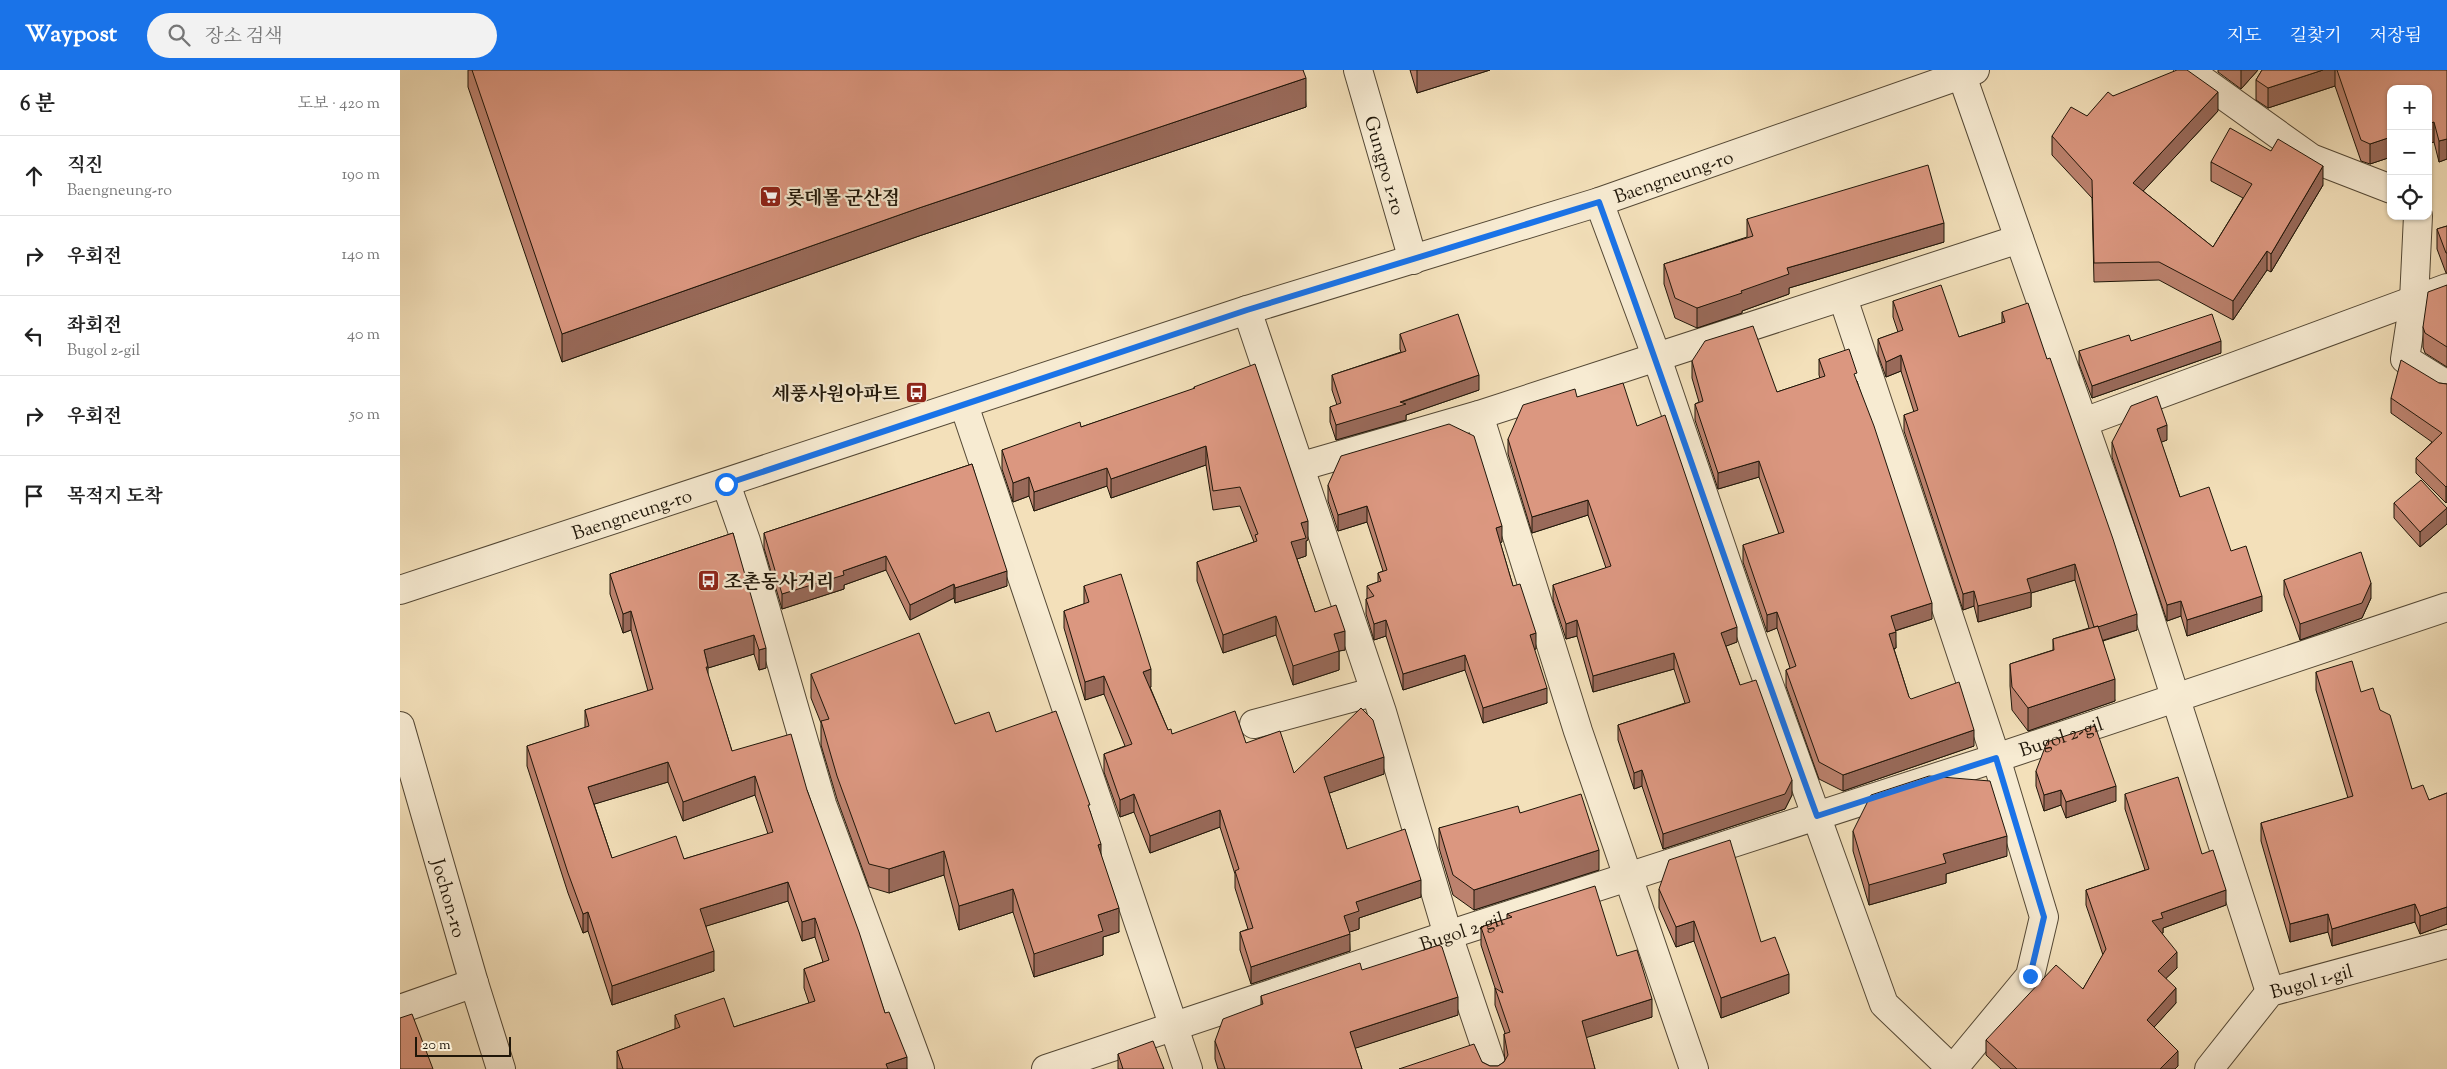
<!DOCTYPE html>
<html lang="ko">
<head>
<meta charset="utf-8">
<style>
  body { margin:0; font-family:"Sorts Mill Goudy","Noto Serif KR",serif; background:#f2f2f2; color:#222 }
  .controls { position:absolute; right:15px; top:15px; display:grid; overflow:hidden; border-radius:10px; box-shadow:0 1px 4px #0004 }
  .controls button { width:45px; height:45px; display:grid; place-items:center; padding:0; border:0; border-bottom:1px solid #e0e0e0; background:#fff; color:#222; font:25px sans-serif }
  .scale { position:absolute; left:15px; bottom:12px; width:96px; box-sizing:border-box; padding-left:5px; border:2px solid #1f1609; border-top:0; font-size:14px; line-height:18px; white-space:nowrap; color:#1f1609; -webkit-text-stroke:4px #f7ebd2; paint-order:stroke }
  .stop { position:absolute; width:15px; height:15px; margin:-11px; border:4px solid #1a73e8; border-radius:50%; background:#fff }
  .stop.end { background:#1a73e8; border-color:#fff; box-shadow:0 1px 5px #0008 }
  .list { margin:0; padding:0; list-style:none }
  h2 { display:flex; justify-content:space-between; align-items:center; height:65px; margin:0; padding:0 20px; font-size:21px }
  h2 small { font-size:16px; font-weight:400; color:#767676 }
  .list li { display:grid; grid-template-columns:32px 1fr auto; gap:15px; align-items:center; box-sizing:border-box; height:80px; padding:0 20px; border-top:1px solid #e0e0e0 }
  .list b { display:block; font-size:19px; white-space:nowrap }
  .list p { margin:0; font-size:16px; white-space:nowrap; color:#767676 }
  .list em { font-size:16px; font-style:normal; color:#767676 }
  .icon { flex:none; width:28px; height:28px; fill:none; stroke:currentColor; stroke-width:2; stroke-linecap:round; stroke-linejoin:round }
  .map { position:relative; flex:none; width:2047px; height:999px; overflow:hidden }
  header { display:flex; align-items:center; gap:30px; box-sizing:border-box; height:70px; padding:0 25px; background:#1a73e8; color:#fff }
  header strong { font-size:24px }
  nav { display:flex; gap:28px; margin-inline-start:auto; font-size:18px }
  .search { width:350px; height:45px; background:#f2f2f2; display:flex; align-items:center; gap:12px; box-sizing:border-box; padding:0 18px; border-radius:28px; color:#767676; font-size:19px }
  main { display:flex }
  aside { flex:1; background:#fff }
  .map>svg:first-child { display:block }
</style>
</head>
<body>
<header>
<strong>Waypost</strong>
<div class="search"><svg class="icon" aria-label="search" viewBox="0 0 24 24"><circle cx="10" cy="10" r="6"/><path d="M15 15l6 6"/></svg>장소 검색</div>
<nav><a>지도</a><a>길찾기</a><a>저장됨</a></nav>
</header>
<main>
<aside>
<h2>6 분<small>도보 · 420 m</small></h2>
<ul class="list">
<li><svg class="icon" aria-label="ahead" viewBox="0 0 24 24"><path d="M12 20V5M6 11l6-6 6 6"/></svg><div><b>직진</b><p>Baengneung-ro</p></div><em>190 m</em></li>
<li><svg class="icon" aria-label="right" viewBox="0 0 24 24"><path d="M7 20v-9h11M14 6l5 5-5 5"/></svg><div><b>우회전</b></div><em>140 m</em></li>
<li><svg class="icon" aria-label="left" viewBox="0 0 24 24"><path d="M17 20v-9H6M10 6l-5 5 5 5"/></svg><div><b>좌회전</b><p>Bugol 2-gil</p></div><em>40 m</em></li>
<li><svg class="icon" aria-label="right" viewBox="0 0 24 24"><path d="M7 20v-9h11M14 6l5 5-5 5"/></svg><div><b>우회전</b></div><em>50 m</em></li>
<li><svg class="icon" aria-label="arrive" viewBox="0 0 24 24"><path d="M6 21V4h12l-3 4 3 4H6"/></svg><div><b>목적지 도착</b></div></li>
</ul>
</aside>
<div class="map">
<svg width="2047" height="999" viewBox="0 0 2047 999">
  <rect width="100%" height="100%" fill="#f3e0ba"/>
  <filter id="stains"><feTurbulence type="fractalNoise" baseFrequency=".004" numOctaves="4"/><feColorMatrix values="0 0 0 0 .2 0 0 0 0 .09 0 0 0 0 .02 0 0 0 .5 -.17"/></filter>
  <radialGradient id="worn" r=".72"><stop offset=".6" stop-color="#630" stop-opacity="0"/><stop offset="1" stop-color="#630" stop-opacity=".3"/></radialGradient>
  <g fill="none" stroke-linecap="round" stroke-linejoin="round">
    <defs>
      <g id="minor">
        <path id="s1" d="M958,0L1013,190"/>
        <path d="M1560,0L1728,480L1870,922"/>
        <path d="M1788,0L1911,88L1991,119"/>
        <path d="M1199,132L1257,288L1354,573L1484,934L1552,999"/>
        <path d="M2018,146L2014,230L2005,289L2047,315"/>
        <path d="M1443,228L1596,688L1644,847L1630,906L1553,999"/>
        <path d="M847,240L982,642L1048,865L1093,999"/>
        <path d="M564,335L788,999"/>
        <path d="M1079,345L1178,661L1294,999"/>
        <path d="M1684,352L2047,218"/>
        <path d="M899,397L1079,345L1619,169"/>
        <path d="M326,414L346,471L422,734L520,999"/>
        <path id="s2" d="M0,520L847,240L1199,132L1575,0"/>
        <path d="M854,654L973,622"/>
        <path id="s3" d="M0,656L74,913L101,999"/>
        <path d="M0,939L74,913"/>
        <path id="s4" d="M646,999L1048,865L1596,688L2047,537"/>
        <path id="s5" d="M1809,999L1870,922L2047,874"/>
      </g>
    </defs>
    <!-- minor casing -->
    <use href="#minor" stroke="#544835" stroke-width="30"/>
    <!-- minor -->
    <use href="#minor" stroke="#f7ebd2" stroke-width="28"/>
  </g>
  <!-- wall -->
  <path fill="#bc826e" stroke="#1f1609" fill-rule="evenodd" d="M68,0H903L906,37L519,166L162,292L68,17Z
    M1010,0H1090L1017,23Z
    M1818,0H1858L1841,19L1818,2Z
    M1862,0H2047V89L2039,92L2034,72L2028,74V19H1991V87L1970,94L1961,91L1935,16L1868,38L1856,30V10Z
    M1713,26L1818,41L1743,121L1813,177L1843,128L1811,111V92L1923,115L1871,202L1867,200L1833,250L1759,210L1694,212L1692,128L1652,85V66L1687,46Z
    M1347,149L1544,172L1389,218V224L1342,241V243L1297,258L1275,248L1264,214V194L1347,167Z
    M2047,156V203H2046L2037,179V159Z
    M2047,215V297L2025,283L2023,277V257Z
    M1493,231L1559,267L1602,253V242L1647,289L1737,560L1703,571L1715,631L1628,661L1612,640L1610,616V594L1653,580V569L1689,558L1675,510L1631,523V537L1578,552L1574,536L1563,540L1504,361V345L1514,342L1501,301L1486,307L1478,285V269L1498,262L1493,247Z
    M1000,264L1079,320L1006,345V350L936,370L930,352V337L937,335L932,320V305L1001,282L1000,279Z
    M1731,271L1821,283L1692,328L1679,294V281Z
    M1419,289L1457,311L1532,549L1495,561L1496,578L1494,579L1509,627L1511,629L1574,676L1443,721L1419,709L1386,616V600L1390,598L1377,558L1367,562L1343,492V475L1379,464L1359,407L1318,419L1295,350V334L1299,332L1292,308V291L1377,322L1420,308L1419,305Z
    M2039,313L2047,314V432L2046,433L2016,403V388L2032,372L1991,343V328Z
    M794,317L908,470L906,471V486L897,489L915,542L945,580L939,581V600L893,615L876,565L823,583L797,511V492L854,472L840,436L813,440L806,395L711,428L707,416L634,441L629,426L613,432L602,399V380L681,357L794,319Z
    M1177,327L1237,356L1337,572L1326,576L1340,615L1392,725L1385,739L1263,779L1242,716L1234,719L1218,670V655L1285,633L1274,599L1193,622L1177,566L1166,569L1153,530V515L1206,498L1188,445L1132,463L1108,384V369Z
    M1767,370L1761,372L1780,427L1831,481L1862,541L1787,566L1781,546L1767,551L1712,387V372Z
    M572,394L607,516L555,533L554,528L510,550L486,500L444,515V519L382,539L364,478V463Z
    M928,415L1102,472H1100L1113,516L1136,579H1134L1147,633L1083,653L1065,600L1003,620L986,566L974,570L966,544V529L967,528V516L978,512V503L983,501L967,452L938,461L928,431Z
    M1994,433L2047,454L2020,477L1994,448Z
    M333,463L366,598L359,600L354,584L308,598V605L332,681L407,720L485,943L507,999H217V981L275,959V945L334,957L409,933L404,918V899L423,892L415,867L402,871L388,831L306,856L314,901L212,935L188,861L183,863L168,823L127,696V676L185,658V640L248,621L231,560L223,563L210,524V504ZM268,712L283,751L355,725L368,764L284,789L212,788L194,734Z
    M1884,510L1971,528L1962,548L1900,570L1884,525Z
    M684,516L751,617H750L768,660L772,664L846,673L894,703L984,704L929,723L947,779L1021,827L959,848V859L949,862L950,881L851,914L840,880V862L848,859L835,818V804L820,757L750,783L734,742L720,747L704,702V684L725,676L704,624L685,630L664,558V541L684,534Z
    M1916,602L1961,622L1980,640L2012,719L2029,730L2047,723V854L2020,864L2015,852L1932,876L1928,862L1890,872L1861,771V753L1948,728L1916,620Z
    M411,604L555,654L596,662L690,741L701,785L719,862L703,867V885L634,907L613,842L559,860L544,805L489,823L469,817L437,729L421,675V653L411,628Z
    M1636,701L1716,731L1666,748L1661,735L1644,741L1636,716Z
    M1725,724L1802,784L1826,835L1763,858V863H1762L1777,898L1766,908L1776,933L1754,957L1778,996L1775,999H1601L1586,985V970L1683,919L1703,885L1686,835V820L1745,800L1725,739Z
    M1120,743L1199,800L1074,840L1053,825L1039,778V758Z
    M1453,761L1607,786L1546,804V813L1469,835L1453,781Z
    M1259,819L1361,872L1389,923L1321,948L1294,871L1276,877L1259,838Z
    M1107,844L1217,886L1252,947L1186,967L1195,999H999L1082,992L1090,996H1098L1104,992L1105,990L1104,982V964L1105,963L1095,935V918L1081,875V857L1107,849Z
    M962,900L1058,945L955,978L962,999H818L815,989V971L861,935V926Z
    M718,984L764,999H718Z"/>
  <!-- shaded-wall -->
  <path fill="#996a5a" stroke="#1f1609" d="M1017,0H1090L1017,23Z
    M1841,0H1858L1841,19Z
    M1923,0H1935V16L1868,38V18Z
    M906,8V37L519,166L162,292V264L519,138Z
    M1818,22V41L1733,132V113Z
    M2034,52V72L2028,74V54Z
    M1991,67V87L1970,94V74Z
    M2047,69V89L2039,92V71Z
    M1923,96V115L1871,202V184Z
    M1544,153V172L1389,218V224L1342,241V243L1297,258V238L1341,221L1387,198Z
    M1867,181V200L1833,250V231Z
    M1821,271V283L1692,328V316Z
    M1501,285V301L1486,307V292Z
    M1079,305V320L1006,345V350L936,370V355Z
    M1767,355V370L1757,374V359Z
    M806,376V395L711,428V409Z
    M1359,391V407L1318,419V403Z
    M707,398V416L634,441V422Z
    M629,407V426L613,432V413Z
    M2047,416V432L2046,433V417Z
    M1188,430V445L1132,463V447Z
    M967,436V452L938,461V445Z
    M2047,438V454L2020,477V462Z
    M908,451V470L906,471V486L891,491V472L901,453Z
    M1102,456V472L1096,474V458Z
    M486,486V500L444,515V519L382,539V524L443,501Z
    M1675,494V510L1631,523V537L1578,552V536L1627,509Z
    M607,501V516L555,533V518Z
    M1971,513V528L1962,548L1900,570V554Z
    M554,514V528L510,550V535Z
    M1574,521V536L1563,540V524Z
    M1862,526V541L1787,566V550Z
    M1781,531V546L1767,551V535Z
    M1532,533V549L1491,562V546Z
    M231,541V560L223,563V544Z
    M1377,542V558L1367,562V545Z
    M1737,544V560L1694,573V558Z
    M876,546V565L823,583V565Z
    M986,550V566L974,570V554Z
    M1177,550V566L1166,569V554Z
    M1337,557V572L1321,578V563Z
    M945,561V580L939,581V600L893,615V596L934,564Z
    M1496,562V578L1489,580V564Z
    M1136,563V579L1130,580V565Z
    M354,565V584L308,598L304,580Z
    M366,578V598L359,600V580Z
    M1274,583V599L1193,622V606Z
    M1065,585V600L1003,620V604Z
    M751,599V617L743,619V602Z
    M704,606V624L685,630V612Z
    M1715,609V631L1628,661V638Z
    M1147,618V633L1083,653V638Z
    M1574,660V676L1443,721V705Z
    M984,687V704L924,725V707Z
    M268,692V712L188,736V717Z
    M1242,700V716L1234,719V703Z
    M355,706V725L283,751V732Z
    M1392,710V725L1385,739L1263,779V764Z
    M1716,716V731L1666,748V732Z
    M1661,720V735L1644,741V725Z
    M734,724V742L720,747V730Z
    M820,740V757L750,783V766Z
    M1607,766V786L1546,804V813L1469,835V815L1543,784Z
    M701,774V797L698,775Z
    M1199,780V800L1074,840V820Z
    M544,781V805L489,823V799Z
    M1021,810V827L959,848V859L944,864V846L956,832Z
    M388,812V831L300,858V839Z
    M613,819V842L559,860V836Z
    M1826,820V835L1763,858V863L1752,866V851L1761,843Z
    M2015,834V852L1932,876V859Z
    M2047,837V854L2020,864V846Z
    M719,838V862L703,867V885L634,907V884L698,845Z
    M188,842V861L183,863V844Z
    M1928,844V862L1890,872V854Z
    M415,848V867L402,871V852Z
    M1294,851V871L1276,877V857Z
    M950,864V881L851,914V897Z
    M314,881V901L212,935V916Z
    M1777,882V898L1758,916V901Z
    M1389,904V923L1321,948V928Z
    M1776,918V933L1747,965V950Z
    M1058,927V945L950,980V962Z
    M1252,929V947L1182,969V951Z
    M1778,981V996L1775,999H1760Z
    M507,987V999H486V994Z"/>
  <!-- building -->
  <path fill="#db9780" stroke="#1f1609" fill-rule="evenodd" d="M72,0H903L906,8L519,138L162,264Z
    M1777,0H1787L1818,22L1733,113L1813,177L1852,114L1811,92L1830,58L1871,81L1878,69L1923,96L1871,184L1867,181L1833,231L1759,192L1694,193L1692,110L1652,66L1671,37L1687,46L1708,22L1713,26Z
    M1862,0H1923L1868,18L1856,10Z
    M1937,0H2047V69L2039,71L2034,52L2028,54V19H1991V67L1970,74L1961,70Z
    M1528,95L1544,153L1387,198L1389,204L1341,221L1342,223L1297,238L1275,228L1264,194L1353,166L1347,149Z
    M2047,156V183H2046L2037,159Z
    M1541,215L1559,267L1605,252L1602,242L1628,233L1647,289L1650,288L1713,469L1737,544L1698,557V556L1694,557L1675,494L1627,509L1631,522L1578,536L1574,521L1563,524L1504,345L1518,340L1501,285L1486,292L1478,269L1503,260L1493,231Z
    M2047,215V277L2025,263L2023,257L2028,222Z
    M1058,244L1079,305L1000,332L1006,334L936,355L930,337L941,333L932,305L1006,281L1000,264Z
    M1812,244L1821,271L1692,316L1679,281L1729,265L1731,271Z
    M1353,256L1377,322L1425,306L1419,289L1449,279L1457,303L1454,304L1474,356L1532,533L1491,546L1496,562L1489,564L1509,627L1511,629L1559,612L1574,660L1443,705L1419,692L1386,600L1396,596L1377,542L1367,545L1343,475L1384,462L1359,391L1318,403L1295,334L1303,331L1292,291L1305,271Z
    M2001,290L2039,313L2047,314V416L2046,417L2016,388L2042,363L1991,328Z
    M855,294L908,451L901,453L906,468L891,472L915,542L936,535L945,561L934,564L939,581L893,596L876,546L823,565L797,492L857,471L855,465L858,464L840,417L813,421L806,376L711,409L707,398L634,422L629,407L613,413L602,380L680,352L681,357L795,318L794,317Z
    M1223,313L1237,356L1265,345L1337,557L1321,563L1340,615L1356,610L1392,710L1385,724L1263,764L1242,700L1234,703L1218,655L1290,632L1274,583L1193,606L1177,550L1166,554L1153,515L1211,496L1188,430L1132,447L1108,369L1123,335L1175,319L1177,327Z
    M1757,326L1767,355L1757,359L1780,427L1809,417L1831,481L1846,476L1862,526L1787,550L1781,531L1767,535L1712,372L1731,336Z
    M1049,354L1074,366L1102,456L1096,458L1113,516L1120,514L1136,563L1130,565L1147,618L1083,638L1065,585L1003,604L986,550L974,554L966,529L974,526L967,516L981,511L978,503L987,500L967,436L938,445L928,415L941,386Z
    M572,394L607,501L555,518L554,514L510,535L486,486L443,501L444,505L382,524L364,463Z
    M2021,410L2047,438L2020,462L1994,433Z
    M333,463L366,578L359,580L354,565L304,580L308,597H306L332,681L391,664L407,720L459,862L485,943L489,942L507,987L486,994L488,999H223L217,981L280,957L275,945L324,928L334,957L415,931L404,899L429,890L415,848L402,852L388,812L300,839L314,881L212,916L188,842L183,844L168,803L127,676L189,656L185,640L253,619L231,541L223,544L210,504ZM268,692L283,732L355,706L373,762L284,789L276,766L212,788L188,717Z
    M1961,482L1971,513L1962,533L1900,554L1884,510Z
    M721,504L751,599L743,602L768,660L771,659L772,664L835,641L846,673L880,661L894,703L961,638L973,650L984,687L924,707L947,779L1005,759L1021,810L956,832L959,841L944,846L950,864L851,897L840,862L853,858L835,801L839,799L820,740L750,766L734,724L720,730L704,684L732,674L704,606L685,612L664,541L689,532L684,516Z
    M1698,556L1715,609L1628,638L1612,617L1610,594L1654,580L1653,569Z
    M519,563L555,654L589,642L596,662L656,641L690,735H688L701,774L698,775L719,838L698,845L703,861L634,884L613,819L559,836L544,781L489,799L469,794L437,706L421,651L429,649L411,604Z
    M1952,591L1961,622L1973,618L1980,640L1990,645L2012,719L2023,715L2029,730L2047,723V837L2020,846L2015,834L1932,859L1928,844L1890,854L1861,753L1953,726L1916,602Z
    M1695,656L1716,716L1666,732L1661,720L1644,725L1636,701L1647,672Z
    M1529,706L1590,711L1607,766L1543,784L1546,793L1469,815L1453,761L1471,725Z
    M1778,707L1802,784L1813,780L1826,820L1761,843L1763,848L1752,851L1777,882L1758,901L1776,918L1747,950L1778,981L1760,999H1617L1586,970L1656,895L1683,919L1706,879L1686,820L1749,799L1725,724Z
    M1181,724L1199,780L1074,820L1053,805L1039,758L1118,736L1120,743Z
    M1330,770L1361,872L1375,867L1389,904L1321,928L1294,851L1276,857L1259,819L1269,790Z
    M1195,816L1217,886L1237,880L1252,929L1182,951L1195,999H999L1074,974L1082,992L1090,996H1098L1104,992L1108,985L1104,964L1110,962L1095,918L1103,923L1081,857L1112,847L1107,844Z
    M1039,875L1042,877L1058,927L950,962L962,999H825L815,971L823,949L863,934L861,926L960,893L962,900Z
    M12,944L33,999H0V948Z
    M753,971L764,999H723L718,984Z"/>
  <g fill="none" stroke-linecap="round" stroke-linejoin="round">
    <!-- route -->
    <path stroke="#1a73e8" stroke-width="6" d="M326,414L847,240L1199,132C1273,336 1342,542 1417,746L1596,688L1644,847L1630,906"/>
  </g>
  <!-- icons -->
  <defs>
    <symbol id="supermarket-square" viewBox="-11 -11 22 22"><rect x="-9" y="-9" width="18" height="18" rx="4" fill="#8f2418" stroke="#f7ebd2"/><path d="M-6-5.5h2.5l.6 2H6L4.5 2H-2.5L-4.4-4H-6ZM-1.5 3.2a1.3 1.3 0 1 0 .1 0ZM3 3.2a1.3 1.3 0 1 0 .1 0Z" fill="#fff"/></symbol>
    <symbol id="bus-square" viewBox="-11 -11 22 22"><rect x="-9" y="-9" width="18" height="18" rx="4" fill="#8f2418" stroke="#f7ebd2"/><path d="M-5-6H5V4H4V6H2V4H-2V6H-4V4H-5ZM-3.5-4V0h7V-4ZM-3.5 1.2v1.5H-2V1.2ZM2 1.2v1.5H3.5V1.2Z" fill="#fff"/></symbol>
  </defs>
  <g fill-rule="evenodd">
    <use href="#supermarket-square" x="358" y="114" width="25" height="25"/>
    <use href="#bus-square" x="504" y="310" width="25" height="25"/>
    <use href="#bus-square" x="296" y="498" width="25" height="25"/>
  </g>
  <g text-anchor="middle" stroke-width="4.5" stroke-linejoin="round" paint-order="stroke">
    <!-- street labels -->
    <g font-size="19" fill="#1f1609" stroke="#f7ebd2">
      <text dy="7" stroke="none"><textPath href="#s1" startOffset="99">Gungpo 1-ro</textPath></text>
      <text dy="7" stroke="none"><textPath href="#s2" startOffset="1339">Baengneung-ro</textPath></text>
      <text dy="7" stroke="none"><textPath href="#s2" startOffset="244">Baengneung-ro</textPath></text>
      <text dy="7" stroke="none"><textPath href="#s4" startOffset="1068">Bugol 2-gil</textPath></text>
      <text dy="7" stroke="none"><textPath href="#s3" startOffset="179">Jochon-ro</textPath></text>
      <text dy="7" stroke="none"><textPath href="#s4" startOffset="438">Bugol 2-gil</textPath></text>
      <text dy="7" stroke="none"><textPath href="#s5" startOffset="141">Bugol 1-gil</textPath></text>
    </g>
    <!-- poi labels -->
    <g font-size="19" font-weight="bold" fill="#1f1609" stroke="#f7ebd2" text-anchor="start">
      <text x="386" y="134">롯데몰 군산점</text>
      <text x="500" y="330" text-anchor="end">세풍사원아파트</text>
      <text x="324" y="518">조촌동사거리</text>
    </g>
  </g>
  <rect width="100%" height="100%" filter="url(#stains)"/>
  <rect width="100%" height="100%" fill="url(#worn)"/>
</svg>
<div class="controls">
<button>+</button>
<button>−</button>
<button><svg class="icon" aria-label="locate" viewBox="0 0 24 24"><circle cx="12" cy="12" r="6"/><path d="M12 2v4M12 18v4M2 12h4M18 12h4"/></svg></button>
</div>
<div class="scale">20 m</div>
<div class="stop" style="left:326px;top:414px"></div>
<div class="stop end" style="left:1630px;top:906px"></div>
</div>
</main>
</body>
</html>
